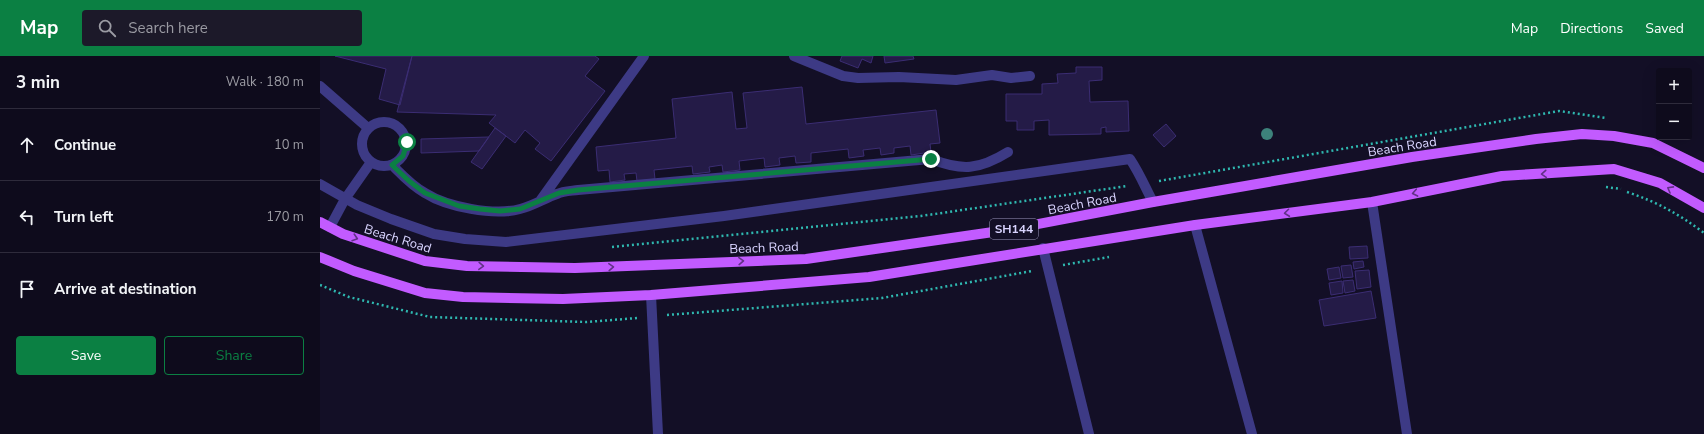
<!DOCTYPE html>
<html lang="en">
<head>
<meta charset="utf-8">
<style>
  body { margin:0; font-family:"Nunito Sans",sans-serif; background:#1c1929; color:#f1f3f6 }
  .controls { position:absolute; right:12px; top:12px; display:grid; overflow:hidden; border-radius:4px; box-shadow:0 4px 16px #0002 }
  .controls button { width:36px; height:36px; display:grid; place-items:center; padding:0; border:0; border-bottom:1px solid #2e2b3b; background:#0e0b1c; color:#f1f3f6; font:20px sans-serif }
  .stop { position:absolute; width:12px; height:12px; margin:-9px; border:3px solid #0b8043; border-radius:50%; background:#fff }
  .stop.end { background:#0b8043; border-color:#fff; box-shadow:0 1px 4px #0008 }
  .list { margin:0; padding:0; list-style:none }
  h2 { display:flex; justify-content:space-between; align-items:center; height:52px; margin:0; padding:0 16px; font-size:17px }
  h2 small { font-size:13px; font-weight:400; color:#9b9ba3 }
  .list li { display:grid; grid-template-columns:26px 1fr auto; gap:12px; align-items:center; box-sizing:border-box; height:72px; padding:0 16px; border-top:1px solid #2e2b3b }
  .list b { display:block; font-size:15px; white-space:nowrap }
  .list em { font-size:13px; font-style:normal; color:#9b9ba3 }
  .actions { display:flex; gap:8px; padding:12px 16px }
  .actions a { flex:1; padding:9px 0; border:1px solid #0b8043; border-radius:4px; text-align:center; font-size:14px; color:#0b8043 }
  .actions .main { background:#0b8043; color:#fff }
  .icon { flex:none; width:22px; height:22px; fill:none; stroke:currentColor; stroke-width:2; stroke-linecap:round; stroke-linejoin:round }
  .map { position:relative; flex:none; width:1384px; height:378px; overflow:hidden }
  header { display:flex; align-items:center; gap:24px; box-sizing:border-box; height:56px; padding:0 20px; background:#0b8043; color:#fff }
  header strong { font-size:19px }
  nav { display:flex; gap:22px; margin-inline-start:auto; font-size:14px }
  .search { width:280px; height:36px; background:#1c1929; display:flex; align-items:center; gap:10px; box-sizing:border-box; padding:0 14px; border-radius:4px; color:#9b9ba3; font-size:15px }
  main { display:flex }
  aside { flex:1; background:#0e0b1c }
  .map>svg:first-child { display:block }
</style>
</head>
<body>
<header>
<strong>Map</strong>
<div class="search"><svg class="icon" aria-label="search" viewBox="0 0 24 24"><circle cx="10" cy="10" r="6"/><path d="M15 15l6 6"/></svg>Search here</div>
<nav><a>Map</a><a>Directions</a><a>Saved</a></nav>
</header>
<main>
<aside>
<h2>3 min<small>Walk · 180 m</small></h2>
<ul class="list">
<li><svg class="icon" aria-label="ahead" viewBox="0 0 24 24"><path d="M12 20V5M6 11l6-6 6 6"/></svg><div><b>Continue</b></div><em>10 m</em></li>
<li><svg class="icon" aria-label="left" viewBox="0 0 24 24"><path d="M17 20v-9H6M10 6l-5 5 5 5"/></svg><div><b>Turn left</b></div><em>170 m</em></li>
<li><svg class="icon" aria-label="arrive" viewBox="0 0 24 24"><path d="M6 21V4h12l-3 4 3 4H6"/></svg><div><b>Arrive at destination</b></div></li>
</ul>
<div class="actions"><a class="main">Save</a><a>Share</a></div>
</aside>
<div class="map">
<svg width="1384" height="378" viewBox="0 0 1384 378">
  <rect width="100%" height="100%" fill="#130f26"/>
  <!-- building -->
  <path fill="#241b47" stroke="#3b2d73" d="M15,0H92L80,49L59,43L66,13Z
    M92,0H275L279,3L265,20L285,35L231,105L215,93L220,87L205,74L195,87L169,67L176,59L77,56Z
    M522,0H553L551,7L542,3L538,12L520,5Z
    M564,0H593L594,3L565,7Z
    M756,11H782V24L769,25L770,46L808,45L809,75L786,76V71L781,72V78L729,79V64L714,65V74H697V65H686V38H722V28L738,27L737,18L756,17Z
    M482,31L486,68L616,54L620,87L610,88L611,96L591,99L590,90L574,92V97L561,99L560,92L543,94L544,100L529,102L528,93L491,97V106L476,107L475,100L459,102L460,109L445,111L444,102L419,105L420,114L403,116L402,109L389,111L390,116L373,118L372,110L334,114L335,123L317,125L316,117L304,118L305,124L290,126L289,114L278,115L276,91L356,82L352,43L412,36L416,73L427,72L423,37Z
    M846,68L856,80L844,91L833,79Z
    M175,72L186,80L162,113L151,106Z
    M169,81L159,95L101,97V83Z
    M1047,190L1048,202L1030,203L1029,191Z
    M1043,205L1044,211L1034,213L1033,206Z
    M1031,209L1033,221L1023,222L1021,210Z
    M1019,211L1021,222L1009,224L1007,213Z
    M1049,214L1051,231L1037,233L1035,215Z
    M1033,224L1035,235L1025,237L1023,225Z
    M1022,225L1023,237L1011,239L1009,227Z
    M1051,235L1056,262L1004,270L999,244Z"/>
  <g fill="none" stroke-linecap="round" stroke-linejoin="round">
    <!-- path -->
    <path stroke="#2fb8b0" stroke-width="2.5" stroke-dasharray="2 3" stroke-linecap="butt" d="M839,125L1239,55L1286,62
      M1286,131L1301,133
      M1307,136C1337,146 1359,158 1384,177
      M292,191L601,160L807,130
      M743,209L789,201
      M0,229L29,241L110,261L266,266L318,262
      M347,259L562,242L712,215"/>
    <!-- service -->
    <path stroke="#3d3a85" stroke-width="10" d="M474,0L523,20L538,22L579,21L636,24L672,19L691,22L710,20
      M0,30L48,72
      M42 88a22 22 0 1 1 44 0a22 22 0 1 1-44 0Z
      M72,109C82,119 92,130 105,137C127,151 174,160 200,153C213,150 225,142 237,138C243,135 251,135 258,134L611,103C642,115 659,114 688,96
      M0,128L37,149L71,163L114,178L145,183L186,186L404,160L810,103C820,118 825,131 833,146
      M220,145L324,0
      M875,169L932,378
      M10,171L25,143L51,106
      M723,192L769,378
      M331,239L338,378"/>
    <!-- minor -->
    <path stroke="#3d3a85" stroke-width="10" d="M1052,146L1087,378"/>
    <!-- primary -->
    <path stroke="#c25bff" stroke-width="10" d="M0,166L23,178L105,205L147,210L255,212L486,203L687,174L833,146L1092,101L1216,83L1262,78L1294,80L1333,87L1384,112
      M0,201L34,215L105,237L143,241L243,243L331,239L549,221L875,169L1052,146L1182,120L1294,113L1340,127L1384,152"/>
  </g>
  <!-- trees -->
  <circle fill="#3d827b" cx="947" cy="78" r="6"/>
  <!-- one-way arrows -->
  <defs><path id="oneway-chevron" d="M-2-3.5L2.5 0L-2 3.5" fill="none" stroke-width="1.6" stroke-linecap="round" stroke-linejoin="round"/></defs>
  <g stroke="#623188">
    <use href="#oneway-chevron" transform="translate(1224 118) rotate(176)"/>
    <use href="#oneway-chevron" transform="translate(1350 133) rotate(-151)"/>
    <use href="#oneway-chevron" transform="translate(1095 137) rotate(169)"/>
    <use href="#oneway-chevron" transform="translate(967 157) rotate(173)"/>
    <use href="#oneway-chevron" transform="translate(35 182) rotate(18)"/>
    <use href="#oneway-chevron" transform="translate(421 205) rotate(-2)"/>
    <use href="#oneway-chevron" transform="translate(161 210) rotate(2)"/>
    <use href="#oneway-chevron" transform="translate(291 211) rotate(-3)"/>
  </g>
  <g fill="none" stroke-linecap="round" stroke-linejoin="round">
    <!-- route -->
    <path stroke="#0b8043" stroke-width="5" d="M87,86L83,100L72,109L89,125L105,137L139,150L160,153L180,155L200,153L239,137L258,134L611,103"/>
  </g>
  <g text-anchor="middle" stroke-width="3" stroke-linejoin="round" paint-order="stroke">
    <!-- shield labels -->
    <rect fill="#130f26" stroke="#9e99be" stroke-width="1" x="670" y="163" width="48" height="20" rx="3"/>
    <g font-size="12" font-weight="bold" fill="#d9d4ff">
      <text x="694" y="177">SH144</text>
    </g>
    <!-- street labels -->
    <g font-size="13" fill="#d9d4ff" stroke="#130f26">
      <text transform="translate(1082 90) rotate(-9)" y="5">Beach Road</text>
      <text transform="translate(762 147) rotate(-11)" y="5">Beach Road</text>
      <text transform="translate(78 182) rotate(17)" y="5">Beach Road</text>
      <text transform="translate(444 191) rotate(-2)" y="5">Beach Road</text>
    </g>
  </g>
</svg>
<div class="controls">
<button>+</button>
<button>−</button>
</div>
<div class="stop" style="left:87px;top:86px"></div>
<div class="stop end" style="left:611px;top:103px"></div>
</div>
</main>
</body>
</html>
